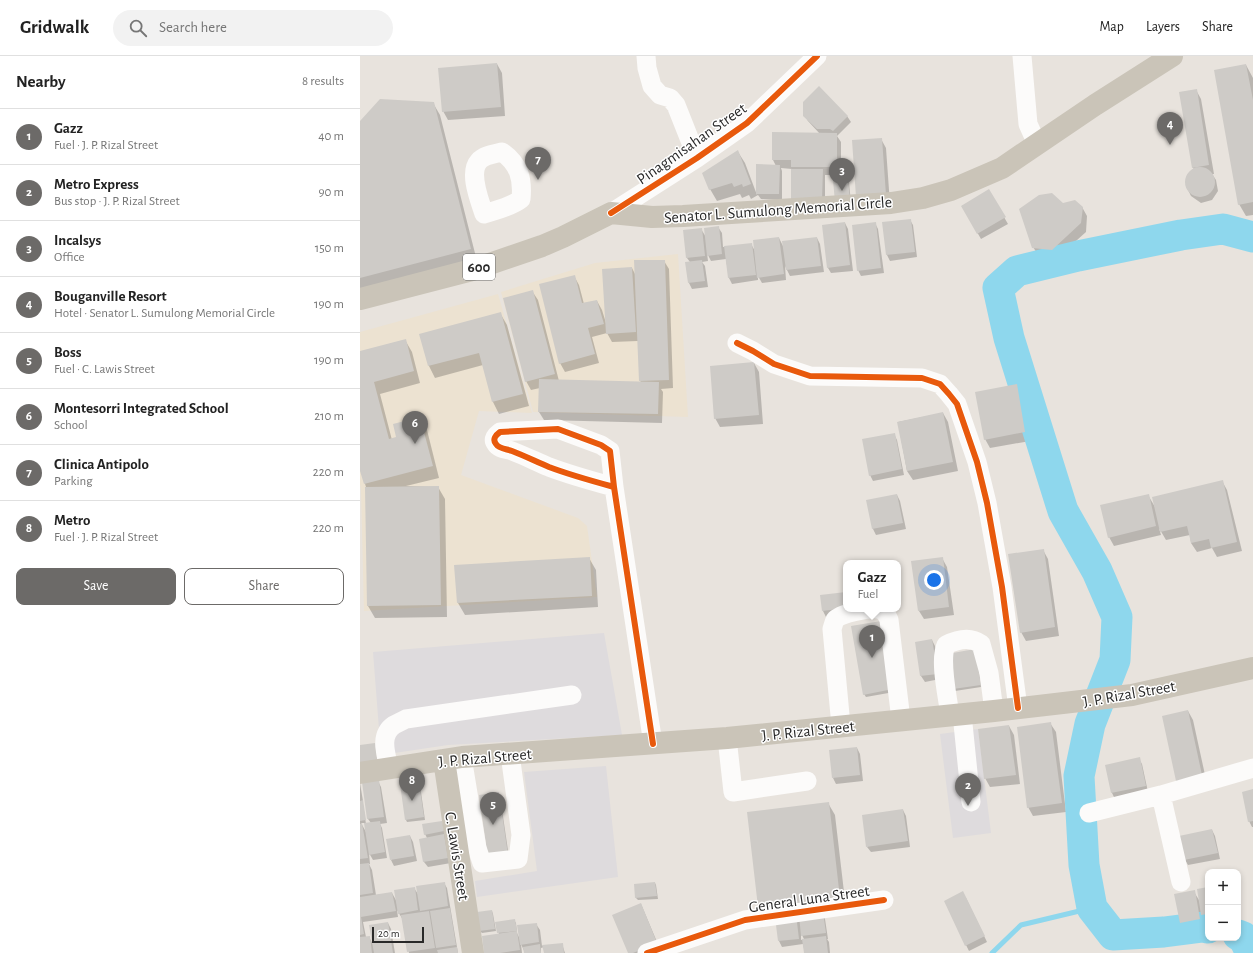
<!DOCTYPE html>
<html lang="en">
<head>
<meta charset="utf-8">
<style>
  body { margin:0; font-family:"Alegreya Sans",sans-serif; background:#f2f2f2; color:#222 }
  .controls { position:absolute; right:12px; bottom:12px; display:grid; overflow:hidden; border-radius:8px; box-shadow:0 2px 6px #0003 }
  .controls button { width:36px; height:36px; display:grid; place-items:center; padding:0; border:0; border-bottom:1px solid #e0e0e0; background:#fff; color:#222; font:20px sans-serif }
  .scale { position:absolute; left:12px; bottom:10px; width:52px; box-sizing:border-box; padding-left:4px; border:2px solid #292929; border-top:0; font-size:11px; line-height:14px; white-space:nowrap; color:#292929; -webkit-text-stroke:3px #fff; paint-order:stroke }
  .you { position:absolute; left:574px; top:524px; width:14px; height:14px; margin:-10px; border:3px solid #fff; border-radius:50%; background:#1a73e8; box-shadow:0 0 0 6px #1a73e833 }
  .badge { display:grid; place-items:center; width:26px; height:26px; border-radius:50%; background:#6c6a68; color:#fff; font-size:13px; font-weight:700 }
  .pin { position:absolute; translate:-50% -33px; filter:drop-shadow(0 1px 2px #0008) }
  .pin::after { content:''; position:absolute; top:21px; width:14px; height:12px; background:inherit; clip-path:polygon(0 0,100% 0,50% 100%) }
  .popup { position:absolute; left:483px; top:504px; width:58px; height:52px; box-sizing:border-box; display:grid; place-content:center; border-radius:8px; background:#fff; filter:drop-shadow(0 1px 3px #0005); font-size:13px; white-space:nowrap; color:#767676 }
  .popup b { font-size:15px; color:#222 }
  .popup::after { content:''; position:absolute; left:50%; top:100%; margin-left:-8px; border:8px solid transparent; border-top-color:#fff }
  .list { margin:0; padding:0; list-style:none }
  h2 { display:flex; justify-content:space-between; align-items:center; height:52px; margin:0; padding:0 16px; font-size:17px }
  h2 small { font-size:13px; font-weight:400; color:#767676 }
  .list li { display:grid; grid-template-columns:26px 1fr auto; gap:12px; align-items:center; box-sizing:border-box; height:56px; padding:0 16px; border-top:1px solid #e0e0e0 }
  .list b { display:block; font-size:15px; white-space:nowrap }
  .list p { margin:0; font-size:13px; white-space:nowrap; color:#767676 }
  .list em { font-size:13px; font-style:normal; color:#767676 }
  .actions { display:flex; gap:8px; padding:12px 16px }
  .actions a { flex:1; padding:9px 0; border:1px solid #6c6a68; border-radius:8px; text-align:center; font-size:14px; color:#6c6a68 }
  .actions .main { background:#6c6a68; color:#fff }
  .icon { flex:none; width:22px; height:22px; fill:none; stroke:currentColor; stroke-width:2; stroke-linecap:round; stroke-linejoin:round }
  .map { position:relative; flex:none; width:893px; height:897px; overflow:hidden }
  header { display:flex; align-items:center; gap:24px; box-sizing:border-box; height:56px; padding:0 20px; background:#fff; border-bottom:1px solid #e0e0e0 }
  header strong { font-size:19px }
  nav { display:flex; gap:22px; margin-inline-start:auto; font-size:14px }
  .search { width:280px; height:36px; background:#f2f2f2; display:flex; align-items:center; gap:10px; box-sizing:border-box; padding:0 14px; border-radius:22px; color:#767676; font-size:15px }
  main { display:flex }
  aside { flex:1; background:#fff }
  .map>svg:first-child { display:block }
</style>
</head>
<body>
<header>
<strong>Gridwalk</strong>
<div class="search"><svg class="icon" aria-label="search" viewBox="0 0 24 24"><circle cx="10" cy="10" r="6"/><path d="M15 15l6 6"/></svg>Search here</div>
<nav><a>Map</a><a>Layers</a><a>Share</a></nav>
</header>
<main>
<aside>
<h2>Nearby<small>8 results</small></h2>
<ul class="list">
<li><span class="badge">1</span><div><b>Gazz</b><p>Fuel · J. P. Rizal Street</p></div><em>40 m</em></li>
<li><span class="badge">2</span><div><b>Metro Express</b><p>Bus stop · J. P. Rizal Street</p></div><em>90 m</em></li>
<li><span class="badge">3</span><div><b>Incalsys</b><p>Office</p></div><em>150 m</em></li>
<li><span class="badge">4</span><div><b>Bouganville Resort</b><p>Hotel · Senator L. Sumulong Memorial Circle</p></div><em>190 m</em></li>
<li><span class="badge">5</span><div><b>Boss</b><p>Fuel · C. Lawis Street</p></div><em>190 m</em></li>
<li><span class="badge">6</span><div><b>Montesorri Integrated School</b><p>School</p></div><em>210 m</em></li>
<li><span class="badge">7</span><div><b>Clinica Antipolo</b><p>Parking</p></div><em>220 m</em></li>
<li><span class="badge">8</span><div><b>Metro</b><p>Fuel · J. P. Rizal Street</p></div><em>220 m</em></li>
</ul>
<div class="actions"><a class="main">Save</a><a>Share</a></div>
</aside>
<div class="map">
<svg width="893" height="897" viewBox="0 0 893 897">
  <rect width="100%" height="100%" fill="#e8e3dd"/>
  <!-- industrial -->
  <path fill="#dedbdd" d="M244,577L262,679L88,689L21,699L13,596Z
    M618,673L631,777L593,782L580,678Z
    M246,710L258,821L117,841L115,825L177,815L164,716Z"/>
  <!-- education -->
  <path fill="#ece2d1" d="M318,198L328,361L173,356L141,236L235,207Z
    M138,238L172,357L119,355L101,419L218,462L227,470L237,541L4,555L1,434L0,428V276Z"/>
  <!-- shadow -->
  <path fill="#0003" fill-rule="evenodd" d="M137,8L142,17L145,60L88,64L83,55Z
    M886,9L893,22V159L886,160L879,148Z
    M836,34L841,43L854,118H852L856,124L858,135L852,144L841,147L831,140L828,134L826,123L832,114L834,113L833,112Z
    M73,47L80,59L117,205L0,235V67Z
    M444,59L487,60L491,66L477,80L481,86V119H465V150L432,144V113L421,112L422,115V144L401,143L398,139L391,143L389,139L382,142L380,138L357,145L350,133L378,96L385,107L397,139V109L416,110L413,104L460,78L448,65Z
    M521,83L526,92L530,148L493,85Z
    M487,124L489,126L491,147L478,149Z
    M629,135L648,168L621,183L602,150Z
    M703,148L722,151L727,160L726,176L697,202L679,200L673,191Z
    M550,164L553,169L557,201L530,205L527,199L523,167Z
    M485,167L488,173L493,215L471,217L468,212Z
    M515,167L518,173L524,217L501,220L498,214Z
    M358,171L362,177L363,191L391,188L395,195L419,182L424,192L457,182L460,188L464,216L430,220L425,210L426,224L402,227L398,220V224L372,228L369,222L366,203L351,205L347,197L348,205L342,206L345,210L348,231L332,233L329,227L330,206L327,202L341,173L346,181Z
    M304,205L309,213L313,332L301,333L303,336L302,367L184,364L179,356L180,332L171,334L166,325L172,235L178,244L199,325L281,327L280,324L278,285L252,286L247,277L232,281L239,307L205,316L200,307L214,220L219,229L224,248L237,245L242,254L246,267L272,212L276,220Z
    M140,257L147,269L169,350L139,358L133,346L123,309L75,322L69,310L60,279Z
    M45,284L52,296L60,327L20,338L32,384L38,382L60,362L67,374L79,422L46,430L78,431L85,443L87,561L15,562L8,550L6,431L0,411V296Z
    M394,307L399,316L403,368L360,371L355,362Z
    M656,329L661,338L670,385L630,392L625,383Z
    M583,357L588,366L598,415L553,424L547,415L538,366Z
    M534,378L537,384L544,419L513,425L510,419Z
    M862,425L867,434L882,495L857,501L852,492L837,496L831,487L830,479L806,484L799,472L801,479L754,490L749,481L788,439L795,451Z
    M537,439L540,445L546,473L516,479L513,473L508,445Z
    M683,494L688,503L699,580L666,585L661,576Z
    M229,502L236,514L238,551L105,559L98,547L96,510Z
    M582,502L587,511L594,559L564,563L559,555Z
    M486,537V553L466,561L463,555L461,540Z
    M492,571L534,636L506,641L504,638Z
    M572,584L575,590L580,623L565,626L561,620L556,587Z
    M616,597L621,631L595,635L594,633Z
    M828,655L833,664L847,728L817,725Z
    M690,667L696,676L706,756L673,760L668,751Z
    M649,670L654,679L660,728L630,731L625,722Z
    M497,692L500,698L503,725L476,728L473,722Z
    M779,703L782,708L788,736L755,743L752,737L746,710Z
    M18,725L21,731L27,767L20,768L22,772L27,802L13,804L9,797L10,808H9L12,814L16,839L32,837L37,846L54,832L58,838L84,827L87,832L98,897H49L43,864L37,854L38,861L3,866L6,881H9L13,888L28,867L31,873L35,897H0V862H1L0,856V727L3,745H2L3,748L6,768L11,767L8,763L3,727ZM1,767H5L6,776Z
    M59,727L60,729L65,764L47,766L46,764Z
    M893,734V771H892L889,765Z
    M138,737L140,740L149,801L120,740Z
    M468,747L475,759L486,853L462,856L465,863L468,883H467L469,886L470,897H445L443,888L422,891L419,885L416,861L406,862L399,851ZM436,859H440L441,868ZM441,877L444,883L441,884Z
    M543,754L546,760L550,791L511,796L507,791Z
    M82,766L91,807L68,811L64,806L67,782L65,778Z
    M852,774L855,780L860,803L828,809L825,804Z
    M50,780L53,786L57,805L34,810L31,804Z
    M295,827L296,829L298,843L278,844L276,842L275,829Z
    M848,832V864H846L841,855L843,868L824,872L821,866L834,836L839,844Z
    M606,842L627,886L609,895L606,889Z
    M281,848L300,893L289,897H269Z
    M132,855L133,858L136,875L122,877L120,875Z
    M154,864L156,867L157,877L160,883L176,868L180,874L182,890L202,888L205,897H185L184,891L181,892V897H165L161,888L162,897H125L139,879L137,867Z"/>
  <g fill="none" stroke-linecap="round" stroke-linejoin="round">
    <!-- stream -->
    <path stroke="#8ed7ed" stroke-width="5" d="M632,897L661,869L732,852"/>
    <!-- river -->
    <path stroke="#8ed7ed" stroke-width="31" d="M848,872L843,871L804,876L753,879L732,852L724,809L719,720L730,668L755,604L757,561L737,515L703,455L649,282L638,232L657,215L718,200L821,179L863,173L893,181
      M878,879L883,881L891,897"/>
  </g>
  <!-- building -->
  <path fill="#cecbc7" d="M137,7L141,51L82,56L78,12Z
    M886,8L893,44V146L878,149L854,14Z
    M459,30L488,60L473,75L470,73H457L443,60V46Z
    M837,33L849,109L832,112L819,36Z
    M20,43L74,46L111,193L0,222V65Z
    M412,76L477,77V111H431V104H412Z
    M522,82L526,139L496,141L492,84Z
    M378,94L391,128L383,131L382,128L374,131L372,127L349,134L342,117Z
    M396,108L420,109L419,138H396Z
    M825 126a15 15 0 1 1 30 0a15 15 0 1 1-30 0Z
    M431,113H463L462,144H431Z
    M488,123L490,145L475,146L473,124Z
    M629,133L646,161L617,178L601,150Z
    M692,137L703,147L715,144L723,151L721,167L692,194L672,192L659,153L679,139Z
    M551,163L555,196L526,199L522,166Z
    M485,166L490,209L467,212L462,169Z
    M516,166L521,212L497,215L492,169Z
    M359,170L362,198L347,200L344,172Z
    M342,172L345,200L326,202L323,174Z
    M419,181L424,218L397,222L393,184Z
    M457,181L461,210L426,214L422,185Z
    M392,187L396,219L368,222L364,190Z
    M274,204H305L309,324L279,325Z
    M342,204L345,225L328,227L325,206Z
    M272,211L276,276L246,278L242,213Z
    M215,219L222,247L237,244L244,268L228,272L235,298L199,308L179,228Z
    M173,234L195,318L165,326L143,242Z
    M141,256L163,338L132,346L119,297L68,310L59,278Z
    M46,283L54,315L14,326L29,383L36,381L33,368L60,361L73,410L4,428L0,415V295Z
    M394,306L399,359L354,363L350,310Z
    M179,323L299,326L298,358L178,356Z
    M657,328L665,376L624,384L615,336Z
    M583,356L593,406L547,415L537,366Z
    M535,377L542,413L509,420L502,383Z
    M863,424L877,486L851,492L849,483L831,487L827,470L800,476L792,441Z
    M79,430L81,549L7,550L5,431Z
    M537,438L543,467L512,473L506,444Z
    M789,438L796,470L748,482L740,449Z
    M684,493L695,571L660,577L648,498Z
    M230,501L232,540L97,547L94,509Z
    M583,501L589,551L558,555L551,505Z
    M486,536V552L462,555L460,539Z
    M521,565L533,633L503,639L491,570Z
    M572,583L578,618L560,620L555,586Z
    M615,593L621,629L593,633L587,598Z
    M828,654L842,719L816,725L802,660Z
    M691,666L702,747L667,752L657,671Z
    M649,669L656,719L624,723L618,673Z
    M15,687L18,709L0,712V689Z
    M497,691L500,719L472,722L469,694Z
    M780,701L786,730L751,737L745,709Z
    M19,724L24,761L7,763L2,726Z
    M59,726L64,761L45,764L40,728Z
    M893,733V765L888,766L882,736Z
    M139,736L148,799L128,802L119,739Z
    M3,744L6,764L0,765V745Z
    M469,746L480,842L398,851L387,756Z
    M543,753L548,785L506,791L502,759Z
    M20,765L25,796L9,799L4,767Z
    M82,765L84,775L64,779L62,768Z
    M2,767L8,802L0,803V768Z
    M852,773L858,797L824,804L819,780Z
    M84,778L88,802L63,806L59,783Z
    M50,779L54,800L30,804L26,783Z
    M9,807L13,837L0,839V808Z
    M85,826L88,850L60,855L56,830Z
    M295,826L297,840L275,842L274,828Z
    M55,831L58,854L38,858L34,834Z
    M848,831V858L841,859L837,833Z
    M835,834L840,863L820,867L814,838Z
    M603,835L625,880L605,890L584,845Z
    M32,836L36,855L1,861L4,878L0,879V841Z
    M281,847L297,887L273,897H268L252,859Z
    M90,852L96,889L76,892L70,855Z
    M132,854L135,873L119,875L117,856Z
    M69,855L75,892L47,896L41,859Z
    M463,856L466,877L441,880L439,859Z
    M436,858L439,883L418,885L415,861Z
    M155,863L157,875L137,877L135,866Z
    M28,866L33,897H14L9,869Z
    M177,867L179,886L160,889L157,869Z
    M157,875L160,894L140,897H124L122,880Z
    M10,880L12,897H0V881Z
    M466,880L468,897H444L442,883Z
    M203,887L204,897H184L182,889Z
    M180,888L181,897H164L163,891Z
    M97,891L98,897H78L77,894Z"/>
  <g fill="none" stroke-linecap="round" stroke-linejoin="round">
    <!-- minor -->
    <path stroke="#fcfbfa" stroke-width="19" d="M286,0L287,12L292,30L300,39L310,42L316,49L337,102
      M662,0L668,68L677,88
      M142,96C159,108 163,123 161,143C151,151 136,154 124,158C120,145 108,117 119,105C124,99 135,98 142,96Z
      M251,157L337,102L387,67L457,0
      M377,287L393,295L414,308L450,320L562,322L580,328L589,338L597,348L617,406L627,447L642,531L658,652
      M254,431C232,425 210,419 189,411C177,406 165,400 152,395C147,393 139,393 136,388C132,383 136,379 140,376L198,373L241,389L250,395L254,431L293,688
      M602,658L611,746
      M590,660C588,642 579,605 586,589C598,583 610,580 621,588L629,617L634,655
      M481,670L472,573C473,570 474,566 475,564C480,557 510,552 518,553C524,554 527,559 529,564L541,664
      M367,682L373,736L447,725
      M102,701L117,792L122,807L158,803L161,779L150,698
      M29,712C26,698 19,679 34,669C38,667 42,665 46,663L212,639
      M801,739L821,826
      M729,757L801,739L893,712
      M287,897L385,864L524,844"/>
    <!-- major -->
    <path stroke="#cac4b8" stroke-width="22" d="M0,243L112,214L182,190L203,181L251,157L292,161L323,160L531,147L563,142L591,134L642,112L735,49L812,0
      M84,704L113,897
      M0,717L102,701L367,682L634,655L772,639L893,612"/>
    <defs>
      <path id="cycleway" d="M251,157L337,102L387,67L457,0
        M377,287L393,295L414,308L450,320L562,322L580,328L589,338L597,348L617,406L627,447L642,531L658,652
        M254,431C232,425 210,419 189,411C177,406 165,400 152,395C147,393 139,393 136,388C132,383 136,379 140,376L198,373L241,389L250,395L254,431L293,688
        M287,897L385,864L524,844"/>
    </defs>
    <!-- cycleway casing -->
    <use href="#cycleway" stroke="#fff" stroke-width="8"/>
    <!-- cycleway -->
    <use href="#cycleway" stroke="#e8590c" stroke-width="6"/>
  </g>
  <g text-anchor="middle" stroke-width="3" stroke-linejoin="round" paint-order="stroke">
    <!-- shield labels -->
    <rect fill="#fff" stroke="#696969" stroke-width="1" x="103" y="198" width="32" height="26" rx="3"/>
    <g font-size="15" font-weight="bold" fill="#292929">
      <text x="119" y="216">600</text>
    </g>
    <!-- street labels -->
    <g font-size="16" fill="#292929" stroke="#fff">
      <text transform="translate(331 87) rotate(-35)" y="6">Pinagmisahan Street</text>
      <text transform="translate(418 153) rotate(-4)" y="6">Senator L. Sumulong Memorial Circle</text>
      <text transform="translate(769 637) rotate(-10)" y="6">J. P. Rizal Street</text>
      <text transform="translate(448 674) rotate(-6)" y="6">J. P. Rizal Street</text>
      <text transform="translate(125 701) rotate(-5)" y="6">J. P. Rizal Street</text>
      <text transform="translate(98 800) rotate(81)" y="6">C. Lawis Street</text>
      <text transform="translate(449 842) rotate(-8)" y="6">General Luna Street</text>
    </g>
  </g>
</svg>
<div class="controls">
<button>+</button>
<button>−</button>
</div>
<div class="scale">20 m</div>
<div class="you"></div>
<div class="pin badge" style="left:512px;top:602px">1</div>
<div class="popup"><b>Gazz</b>Fuel</div>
<div class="pin badge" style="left:608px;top:750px">2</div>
<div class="pin badge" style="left:482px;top:135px">3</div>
<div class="pin badge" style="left:810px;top:89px">4</div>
<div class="pin badge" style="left:133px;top:769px">5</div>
<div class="pin badge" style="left:55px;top:388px">6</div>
<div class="pin badge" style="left:178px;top:124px">7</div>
<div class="pin badge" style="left:52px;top:745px">8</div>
</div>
</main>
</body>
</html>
